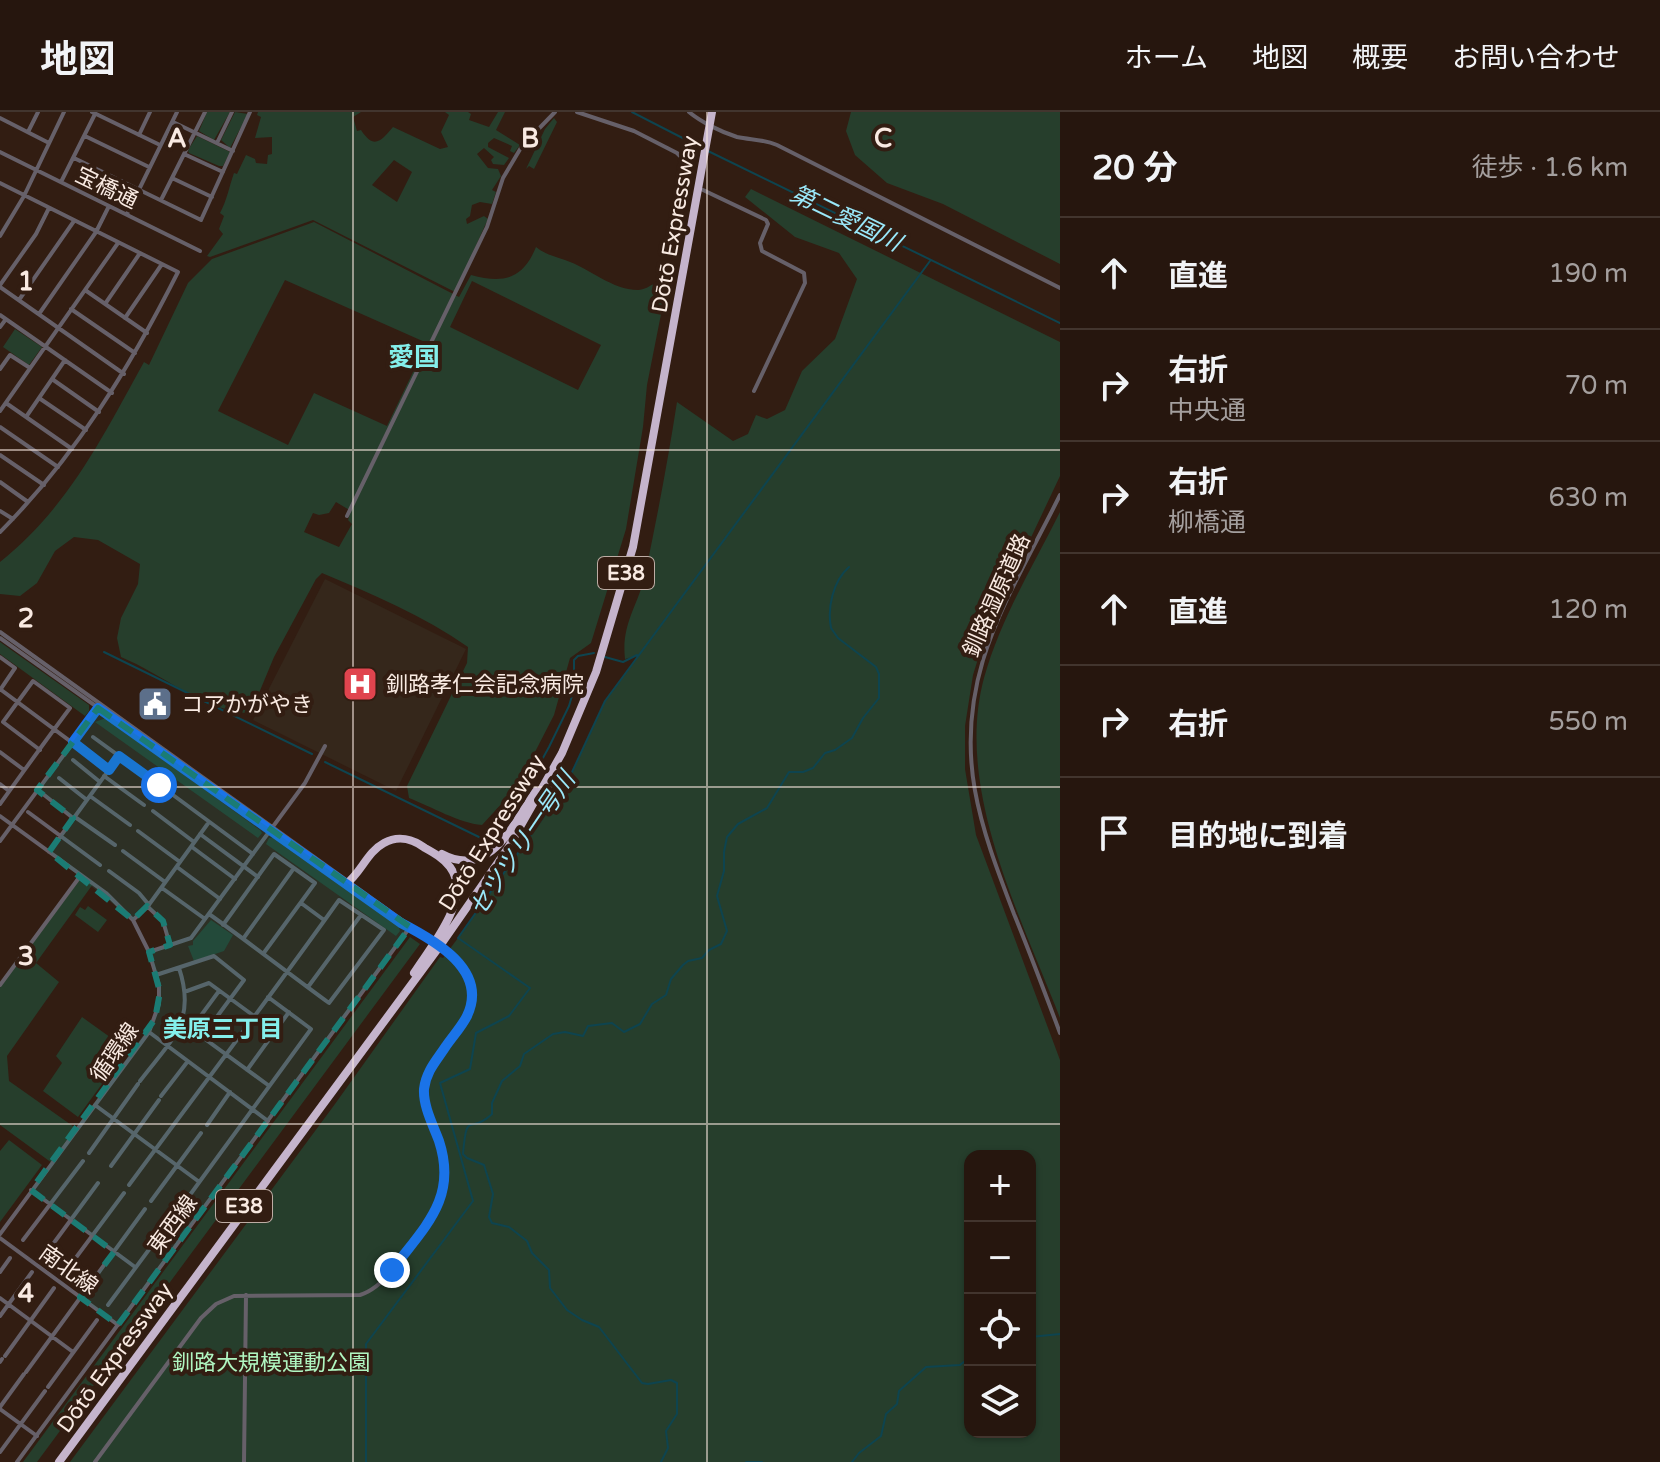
<!DOCTYPE html>
<html lang="ja">
<head>
<meta charset="utf-8">
<style>
  body { margin:0; font-family:"Varela Round","Noto Sans JP",sans-serif; background:#32231c; color:#f1f3f6 }
  .controls { position:absolute; right:24px; bottom:24px; display:grid; overflow:hidden; border-radius:16px; box-shadow:0 2px 6px #0004 }
  .controls button { width:72px; height:72px; display:grid; place-items:center; padding:0; border:0; border-bottom:2px solid #42352e; background:#26160e; color:#f1f3f6; font:40px sans-serif }
  .stop { position:absolute; width:24px; height:24px; margin:-18px; border:6px solid #1a73e8; border-radius:50%; background:#fff }
  .stop.end { background:#1a73e8; border-color:#fff; box-shadow:0 2px 8px #0008 }
  .list { margin:0; padding:0; list-style:none }
  h2 { display:flex; justify-content:space-between; align-items:center; height:104px; margin:0; padding:0 32px; font-size:34px }
  h2 small { font-size:26px; font-weight:400; color:#a49f9e }
  .list li { display:grid; grid-template-columns:52px 1fr auto; gap:24px; align-items:center; box-sizing:border-box; height:112px; padding:0 32px; border-top:2px solid #42352e }
  .list b { display:block; font-size:30px; white-space:nowrap }
  .list p { margin:0; font-size:26px; white-space:nowrap; color:#a49f9e }
  .list em { font-size:26px; font-style:normal; color:#a49f9e }
  .icon { flex:none; width:44px; height:44px; fill:none; stroke:currentColor; stroke-width:2; stroke-linecap:round; stroke-linejoin:round }
  .map { position:relative; flex:none; width:1060px; height:1350px; overflow:hidden }
  header { display:flex; align-items:center; gap:48px; box-sizing:border-box; height:112px; padding:0 40px; background:#26160e; border-bottom:2px solid #42352e }
  header strong { font-size:38px }
  nav { display:flex; gap:44px; margin-inline-start:auto; font-size:28px }
  main { display:flex }
  aside { flex:1; background:#26160e }
  .map>svg:first-child { display:block }
</style>
</head>
<body>
<header>
<strong>地図</strong>
<nav><a>ホーム</a><a>地図</a><a>概要</a><a>お問い合わせ</a></nav>
</header>
<main>
<div class="map">
<svg width="1060" height="1350" viewBox="0 0 1060 1350">
  <rect width="100%" height="100%" fill="#321d12"/>
  <!-- medical -->
  <path fill="#35271b" d="M325,467L466,537L396,679L253,608Z"/>
  <!-- green -->
  <path fill="#263e2c" fill-rule="evenodd" d="M207,0H230L214,28L199,19Z
    M235,0L248,2L230,36L221,28Z
    M258,0H361L353,5L357,19L361,18C374,38 381,29 393,15L440,37L448,35L441,20L449,3L445,0H468L471,2L469,8L489,15L498,0H505L496,18L520,33L514,41L510,39L512,34L494,26L488,31V35L509,46L504,53L493,52L491,48L494,45L484,36L477,42L488,56L498,57L501,64L492,78L496,80L492,92L480,90L472,93L470,104L466,107L467,112L484,104L488,107L455,180L313,108L210,145L207,144L223,122L219,117L224,104L220,101C227,88 229,75 234,61L237,62L246,43L255,47L256,51L267,52L268,43L272,42V25L255,26L261,5L257,3ZM394,48L412,60L397,90L372,73Z
    M851,0H1060V152L943,92L887,71L855,43L846,19Z
    M554,6L557,10L534,57L529,54L526,57L545,17Z
    M197,24L230,40L223,54H219L189,41L188,38Z
    M751,77L1060,230V364L986,521L973,563L965,614V657L976,723L1060,948V1350H70L335,992L440,845L443,846L458,826L566,673L605,589L639,543L625,547C621,512 638,494 645,463C657,406 668,348 677,290L733,329L748,322L756,303L767,307L785,298L802,259L835,227L857,167L839,141L795,125L745,85ZM970,1044H1030V1320H970Z
    M314,110L459,185L471,163C504,172 523,167 536,135C546,143 554,144 565,148C589,156 612,178 638,178C644,178 650,174 655,171L662,174L664,187L647,273L643,315L626,417L591,531L570,546L554,603L517,675L482,713C459,711 432,695 409,686L407,674L467,551L468,535C424,504 372,482 322,461L316,467L274,545L259,581L245,601C200,596 162,562 121,545L117,526L121,506L138,472L140,452L98,428L74,425L55,439L37,471L20,484L0,482V450C68,396 103,324 144,250L149,253L188,171L212,147ZM285,168L427,231L387,314L314,281L288,333L218,299ZM472,169L601,233L578,278L450,215ZM336,390L351,399L348,408L352,412L339,435L304,420L313,401L319,403L329,401Z
    M15,217L42,235L29,253L3,235Z
    M1060,400V906C1021,804 954,677 984,566C1000,508 1033,454 1060,400Z
    M0,530L89,593V599L85,604L0,542Z
    M106,606L260,718L262,721L258,726L95,610Z
    M276,725L398,813L400,819L396,824L266,732L269,726Z
    M81,763L93,772L36,851L59,870L7,944L9,969L77,1017L52,1051L0,1013V873Z
    M88,794L107,808L98,820L75,803L80,795L85,798Z
    M211,808L233,823L224,839L194,849L188,834L193,833V829Z
    M410,825L420,832L37,1350H23Z
    M82,905L121,933L123,943L78,1005L43,979L62,951L56,944Z
    M9,1028L42,1053L0,1110V1039Z"/>
  <g fill="none" stroke-linecap="round" stroke-linejoin="round">
    <!-- stream -->
    <path stroke="#0e444f" stroke-width="2" d="M632,0L702,36
      M708,39L1060,211
      M104,540L312,642
      M605,545L623,550L637,543
      M325,650L481,726L485,725L498,700L514,693L522,684L549,635L569,594L574,577V548L578,544L594,541
      M1030,1225L1060,1222
      M366,1350V1232L473,1089L440,971L470,957L476,921L509,904L530,876L458,826L566,673L605,589L930,149
      M661,1350L668,1336L666,1319L677,1302V1271L671,1268L648,1272L642,1271L599,1215L582,1208L567,1198L550,1176L549,1158L532,1141L527,1129L509,1115L492,1111L489,1105L493,1082L484,1053L467,1046L463,1042C467,996 469,1024 492,1002V991L502,969L520,954L524,942L553,922L565,920L583,924L588,914L612,911L624,920L640,912L652,892L666,883L671,867L683,853L688,849L702,846L709,838L721,832L727,819L717,784L724,759V740L727,725L738,712L767,696L789,660H803L813,656L825,641L835,638L852,626L863,606L879,586V562L876,555L838,526L831,516C827,496 833,469 849,455
      M746,1350H762
      M852,1350L859,1341L881,1324L886,1302L897,1292L899,1279L926,1255L960,1253L970,1245"/>
    <!-- minor -->
    <path stroke="#666069" stroke-width="4" d="M92,0L160,33
      M577,0L634,19L677,41L681,45L683,67L691,72
      M689,0C701,10 721,20 737,25C751,28 763,27 777,33L1060,176
      M0,6L49,31
      M173,10L233,39
      M28,20L38,0
      M139,23L150,0
      M85,24L149,55
      M217,31L232,0
      M0,40L200,139
      M184,42L223,60
      M74,46L201,108L250,0
      M172,66L212,85
      M61,70L95,2
      M0,71L178,160C130,255 76,344 0,420
      M703,78L766,108L768,112L760,131L762,139L804,161L805,171L754,279
      M161,88L205,0
      M127,102L177,0
      M0,124L24,84L64,0
      M0,173L36,122L49,96
      M0,175L124,262
      M85,178L147,221
      M19,188L74,109
      M105,192L140,141
      M71,197L135,241
      M39,202L96,120L109,94
      M0,203L112,281
      M125,206L162,152
      M0,215L6,207
      M0,257L10,243L30,256
      M52,267L99,300
      M39,286L86,318
      M6,291L72,337
      M0,299L118,131
      M26,305L65,248
      M0,315L58,355
      M0,343L44,373
      M0,370L28,390
      M1060,383C1034,436 1000,492 983,548C954,645 980,713 1014,802C1030,841 1045,881 1060,921
      M0,399L13,407
      M347,404L487,115L503,66L522,34L555,0
      M0,520L406,811
      M0,526L401,811C434,828 490,859 467,905C462,915 452,925 445,935C436,948 425,961 424,978C424,989 428,998 432,1008C443,1043 451,1061 438,1097C419,1122 390,1174 360,1183L234,1184L216,1192L201,1206L95,1350
      M0,545L15,556L0,578
      M0,577L109,658
      M93,625L159,673
      M0,640L24,658
      M73,648L100,670
      M104,664L144,693
      M59,666L87,688
      M0,672L9,679
      M38,678L73,706
      M169,680L253,742
      M90,684L130,713
      M0,692C23,660 46,628 70,596L33,569L3,610L40,638
      M153,699L194,730
      M28,700L100,753
      M0,704L106,781L133,808L149,840L159,873V892L149,920L0,1122
      M75,705L115,733
      M138,719L180,750
      M200,722L258,765
      M0,729L100,594
      M192,735L235,767
      M123,739L165,770
      M49,740L119,644
      M177,755L220,787
      M109,759L139,781L149,793
      M162,776L205,807
      M301,791L324,808
      M148,795L163,809L170,833
      M133,808L148,794L209,710
      M223,813L274,742L315,771L263,842
      M243,827L294,756
      M149,840L191,826L305,671L325,634
      M156,863L214,844L244,868L202,925
      M0,873L81,763
      M308,875L361,803
      M187,879L209,871L254,904
      M183,911L268,973
      M191,917L219,879
      M149,920L268,1009
      M247,958L289,900
      M140,969C171,928 197,910 179,856
      M161,984L188,949
      M95,993L198,1069
      M207,1013L230,980
      M89,1041L138,972
      M111,1054L159,988
      M129,1073C199,978 271,884 339,788L384,818L329,891C289,862 250,831 209,802
      M31,1078L135,1155
      M151,1089L201,1021
      M176,1102L311,917L268,885
      M0,1126L118,1213
      M23,1128L83,1049
      M42,1147L98,1071
      M0,1160L10,1146
      M63,1163L124,1081
      M0,1186L73,1240
      M108,1193L162,1120
      M0,1204L32,1160
      M5,1244L54,1176
      M0,1250L2,1247
      M26,1260L145,1097
      M48,1275L97,1208
      M0,1295L24,1262
      M0,1297L37,1324
      M0,1340L45,1279
      M17,1350L410,815
      M244,1350L246,1183"/>
    <!-- highway -->
    <path stroke="#c5b4cc" stroke-width="8" d="M442,742C490,768 514,711 536,679
      M346,772C361,761 367,740 384,731C398,723 413,727 425,736C434,741 443,746 450,755C473,786 431,834 414,861
      M59,1350L442,831L508,736L562,641L596,560L633,435L712,0"/>
  </g>
  <g fill="none" stroke-linecap="round" stroke-linejoin="round">
    <!-- route -->
    <path stroke="#1a73e8" stroke-width="10" d="M159,673L119,644L109,658L73,630L98,596L401,811C434,828 489,858 467,904C462,914 453,924 446,934C437,948 426,959 424,977C423,994 433,1013 439,1029C458,1087 424,1115 392,1158"/>
  </g>
  <!-- marked area -->
  <path fill="#1b7c74" fill-opacity="0.2" stroke="#1b7c74" stroke-width="6" stroke-dasharray="16 10" stroke-linejoin="round" d="M98,596L410,815L118,1213L80,1185L114,1140L31,1078L155,907L160,880L149,840L170,833L163,809L147,794L133,808L49,740L73,706L37,678Z"/>
  <!-- grid -->
  <path fill="none" stroke="#f9eae2" stroke-width="2" stroke-opacity="0.55" d="M353,0V1350M707,0V1350M0,338H1060M0,675H1060M0,1012H1060"/>
  <!-- icons -->
  <defs>
    <symbol id="hospital-square" viewBox="-11 -11 22 22"><rect x="-9" y="-9" width="18" height="18" rx="4" fill="#e0444e" stroke="#321d12"/><path d="M-5-5h3v3.5h4V-5h3V5h-3V1.5h-4V5h-3Z" fill="#fff"/></symbol>
    <symbol id="civic-square" viewBox="-11 -11 22 22"><rect x="-9" y="-9" width="18" height="18" rx="4" fill="#5c6f8a" stroke="#321d12"/><path d="M-.6-6.5H3V-4.5H.6V-3L4-1V1h2V6H-6V1h2V-1L-.6-3ZM-1.2 2.5V6h2.4V2.5Z" fill="#fff"/></symbol>
  </defs>
  <g fill-rule="evenodd">
    <use href="#hospital-square" x="340" y="552" width="40" height="40"/>
    <use href="#civic-square" x="135" y="572" width="40" height="40"/>
  </g>
  <g text-anchor="middle" stroke-width="8" stroke-linejoin="round" paint-order="stroke">
    <!-- shield labels -->
    <g fill="#321d12" stroke="#bdaca4" stroke-width="2">
      <rect x="598" y="445" width="56" height="32" rx="6"/>
      <rect x="216" y="1078" width="56" height="32" rx="6"/>
    </g>
    <g font-size="20" font-weight="bold" fill="#f9eae2">
      <text x="626" y="468">E38</text>
      <text x="244" y="1101">E38</text>
    </g>
    <!-- street labels -->
    <g font-size="22" fill="#f9eae2" stroke="#321d12">
      <text transform="translate(107 75) rotate(26)" y="8">宝橋通</text>
      <text transform="translate(674 112) rotate(-80)" y="8">Dōtō Expressway</text>
      <text transform="translate(996 483) rotate(-66)" y="8">釧路湿原道路</text>
      <text transform="translate(491 720) rotate(-58)" y="8">Dōtō Expressway</text>
      <text transform="translate(114 940) rotate(-55)" y="8">循環線</text>
      <text transform="translate(172 1112) rotate(-54)" y="8">東西線</text>
      <text transform="translate(69 1157) rotate(36)" y="8">南北線</text>
      <text transform="translate(114 1245) rotate(-54)" y="8">Dōtō Expressway</text>
    </g>
    <!-- poi labels -->
    <g font-size="22" fill="#f9eae2" stroke="#321d12" text-anchor="start">
      <text x="386" y="580">釧路孝仁会記念病院</text>
      <text x="181" y="600">コアかがやき</text>
    </g>
    <!-- park labels -->
    <g font-size="22" fill="#b0f6c1" stroke="#321d12">
      <text x="271" y="1258">釧路大規模運動公園</text>
    </g>
    <!-- water labels -->
    <g font-size="24" font-style="italic" fill="#9ae8fa" stroke="#321d12">
      <text transform="translate(846 106) rotate(26)" y="8">第二愛国川</text>
      <text transform="translate(522 732) rotate(-56)" y="8">セツツリ一号川</text>
    </g>
    <!-- neighbourhood labels -->
    <g font-size="24" font-weight="bold" fill="#84efeb" stroke="#321d12">
      <text x="223" y="925">美原三丁目</text>
    </g>
    <!-- quarter labels -->
    <g font-size="26" font-weight="bold" fill="#84efeb" stroke="#321d12">
      <text x="414" y="254">愛国</text>
    </g>
  </g>
  <g font-size="26" text-anchor="middle" font-weight="bold" fill="#f9eae2" stroke="#321d12" stroke-width="8" stroke-linejoin="round" paint-order="stroke">
    <text x="177" y="35">A</text>
    <text x="530" y="35">B</text>
    <text x="883" y="35">C</text>
    <text x="26" y="178">1</text>
    <text x="26" y="515">2</text>
    <text x="26" y="853">3</text>
    <text x="26" y="1190">4</text>
  </g>
</svg>
<div class="controls">
<button>+</button>
<button>−</button>
<button><svg class="icon" aria-label="locate" viewBox="0 0 24 24"><circle cx="12" cy="12" r="6"/><path d="M12 2v4M12 18v4M2 12h4M18 12h4"/></svg></button>
<button><svg class="icon" aria-label="layers" viewBox="0 0 24 24"><path d="M12 4l9 5-9 5-9-5zM3 14l9 5 9-5"/></svg></button>
</div>
<div class="stop" style="left:159px;top:673px"></div>
<div class="stop end" style="left:392px;top:1158px"></div>
</div>
<aside>
<h2>20 分<small>徒歩 · 1.6 km</small></h2>
<ul class="list">
<li><svg class="icon" aria-label="ahead" viewBox="0 0 24 24"><path d="M12 20V5M6 11l6-6 6 6"/></svg><div><b>直進</b></div><em>190 m</em></li>
<li><svg class="icon" aria-label="right" viewBox="0 0 24 24"><path d="M7 20v-9h11M14 6l5 5-5 5"/></svg><div><b>右折</b><p>中央通</p></div><em>70 m</em></li>
<li><svg class="icon" aria-label="right" viewBox="0 0 24 24"><path d="M7 20v-9h11M14 6l5 5-5 5"/></svg><div><b>右折</b><p>柳橋通</p></div><em>630 m</em></li>
<li><svg class="icon" aria-label="ahead" viewBox="0 0 24 24"><path d="M12 20V5M6 11l6-6 6 6"/></svg><div><b>直進</b></div><em>120 m</em></li>
<li><svg class="icon" aria-label="right" viewBox="0 0 24 24"><path d="M7 20v-9h11M14 6l5 5-5 5"/></svg><div><b>右折</b></div><em>550 m</em></li>
<li><svg class="icon" aria-label="arrive" viewBox="0 0 24 24"><path d="M6 21V4h12l-3 4 3 4H6"/></svg><div><b>目的地に到着</b></div></li>
</ul>
</aside>
</main>
</body>
</html>
